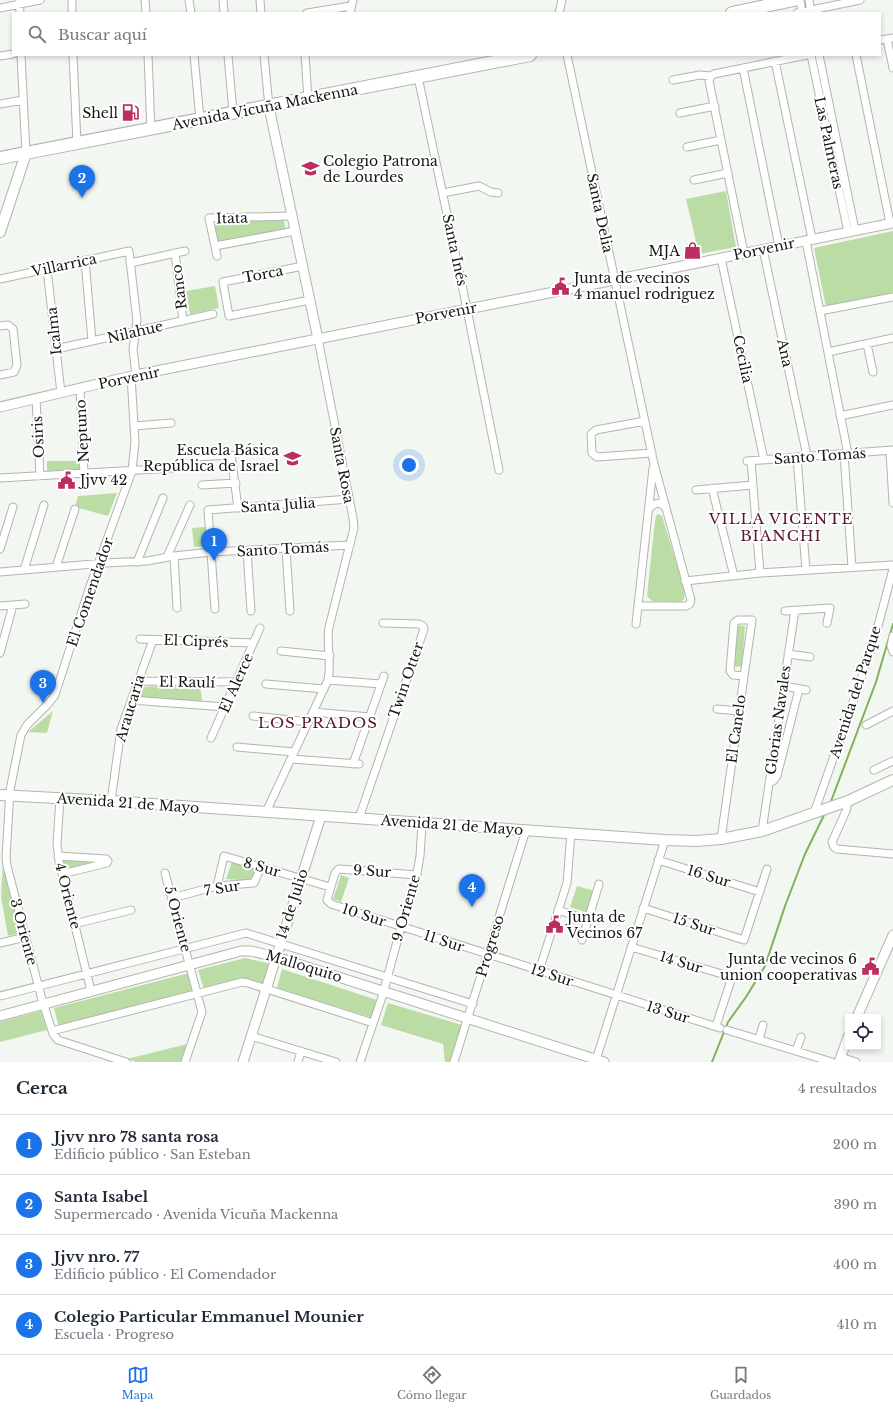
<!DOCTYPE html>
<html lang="es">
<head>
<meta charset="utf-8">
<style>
  body { margin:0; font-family:"Libre Baskerville",serif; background:#f2f2f3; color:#1f2937 }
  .controls { position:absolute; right:12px; bottom:12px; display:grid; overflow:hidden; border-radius:0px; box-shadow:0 2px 6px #0003 }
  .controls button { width:36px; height:36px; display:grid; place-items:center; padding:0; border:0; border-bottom:1px solid #e0e1e3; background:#fff; color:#1f2937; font:20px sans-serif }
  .you { position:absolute; left:409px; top:465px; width:14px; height:14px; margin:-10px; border:3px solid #fff; border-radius:50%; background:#1a73e8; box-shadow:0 0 0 6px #1a73e833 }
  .badge { display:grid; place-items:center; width:26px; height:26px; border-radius:50%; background:#1a73e8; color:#fff; font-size:13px; font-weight:700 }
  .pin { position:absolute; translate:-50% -33px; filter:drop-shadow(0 1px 2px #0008) }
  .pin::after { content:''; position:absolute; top:21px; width:14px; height:12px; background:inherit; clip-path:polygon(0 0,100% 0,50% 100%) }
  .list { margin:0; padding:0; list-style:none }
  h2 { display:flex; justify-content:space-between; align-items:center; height:52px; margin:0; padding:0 16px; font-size:17px }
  h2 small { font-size:13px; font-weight:400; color:#747a83 }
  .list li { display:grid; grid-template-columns:26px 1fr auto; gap:12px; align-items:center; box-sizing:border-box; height:60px; padding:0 16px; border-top:1px solid #e0e1e3 }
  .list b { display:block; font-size:15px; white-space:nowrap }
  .list p { margin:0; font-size:13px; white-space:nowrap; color:#747a83 }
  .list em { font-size:13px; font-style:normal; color:#747a83 }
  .icon { flex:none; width:22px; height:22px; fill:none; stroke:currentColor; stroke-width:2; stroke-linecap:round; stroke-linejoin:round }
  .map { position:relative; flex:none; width:893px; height:1062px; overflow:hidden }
  .search { position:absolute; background:#fff; box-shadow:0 2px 6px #0003; left:12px; right:12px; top:12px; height:44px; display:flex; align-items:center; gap:10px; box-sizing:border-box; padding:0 14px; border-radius:0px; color:#747a83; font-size:15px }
  .sheet { height:292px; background:#fff }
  nav { display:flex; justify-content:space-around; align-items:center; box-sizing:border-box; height:56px; border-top:1px solid #e0e1e3; background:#fff; font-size:11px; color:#747a83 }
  nav a { display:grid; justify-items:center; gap:2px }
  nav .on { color:#1a73e8 }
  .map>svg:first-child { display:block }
</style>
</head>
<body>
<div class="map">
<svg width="893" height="1062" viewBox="0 0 893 1062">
  <rect width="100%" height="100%" fill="#f3f7f1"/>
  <!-- green -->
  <path fill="#bcdca5" d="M726,191L736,247L699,254L686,199Z
    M283,217L286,230L218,242L214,223Z
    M893,231V295L826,307L814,248Z
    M215,286L219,308L190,314L186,291Z
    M47,461H80V470L47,471Z
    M117,493L108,516L75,507L78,496Z
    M658,514L662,516L685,592L684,599L681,602L652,601L647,596L655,521L656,516Z
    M206,527L207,546L194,547L192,528Z
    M734,625L745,626L742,667L731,666Z
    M200,684L202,702L138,697L142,687Z
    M53,711L47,733L28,732Z
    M233,859L259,867L253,881L226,879Z
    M63,860L103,861L65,871Z
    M3,862L21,933L8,936L1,897Z
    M341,875L349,878L341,902L333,899Z
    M577,886L595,891L588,913L570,907Z
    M245,958L272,964L266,984L246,979L204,989L198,970Z
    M282,969L380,1001L373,1018L277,988Z
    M189,973L194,991L59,1028L54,1008Z
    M388,1003L462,1025L451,1062H445L443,1044L381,1025Z
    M41,1011L47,1030L0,1042V1022Z
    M187,1044L181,1062H136L127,1059Z"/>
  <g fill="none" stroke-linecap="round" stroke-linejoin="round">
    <!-- stream -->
    <path stroke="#82b05d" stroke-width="2" d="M830,804L876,682L893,624
      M712,1062L728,1022L746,997L765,966L785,906L805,854L825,813"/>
    <defs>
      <path id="minor" d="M19,0L20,13
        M72,0V13
        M145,0L146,13
        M189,0L191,13
        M223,0L224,13
        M260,0L261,13
        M800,0L802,13
        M809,0L811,13
        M0,8L40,0
        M307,13L351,6
        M350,13L353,0
        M559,13L562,0
        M797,13L860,0
        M887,39L893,68
        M880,40L893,38
        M21,55L26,153
        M73,55L77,143
        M148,55L151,130
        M194,55L200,120
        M228,55L233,113
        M264,55L269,107
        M305,55L308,99
        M567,55L654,464L691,600L690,604L686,606H638
        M811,55L848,232
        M819,55L855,230
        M856,55L890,223
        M0,56L13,54
        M775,61L812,239
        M743,68L779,246
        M711,76L709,81L744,253
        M418,77L467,309L499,470
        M673,80L700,75L711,76L714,74L807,55
        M0,104L23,100
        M680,113L715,106
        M687,147L721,140
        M694,180L728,173
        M443,193L479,186L491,192L498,193
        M806,241L848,454
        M215,246L295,231
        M763,249L807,456
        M175,253L183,321
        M217,256L209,218L292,216
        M721,258L764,460
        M85,260L92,341
        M130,263L185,251
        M303,266L223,282L229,316L310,300
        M47,269L61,393
        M0,279L129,251L137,321L133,349L136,375
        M820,311L893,297
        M0,326L8,325L13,329L17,365L14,372L0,375
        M867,344L873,372
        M56,349L213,314
        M828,352L893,338
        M80,388L84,474
        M36,399L40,476
        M840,416L893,405
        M645,421L596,430L591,434L592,453L597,457L652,453
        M134,426L171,423
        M890,451L893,503
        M844,454L852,567
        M195,457L231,455L238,508
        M797,457L806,570
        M747,461L893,450
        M751,461L760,573
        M0,478L173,468
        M202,485L236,483
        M712,488L734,576
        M696,490L753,485
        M649,508L655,504L660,503L665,507
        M0,549L13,507
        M286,549L290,611
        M247,551L251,611
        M174,556L177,608
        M167,557L190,505
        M137,562L163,498
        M56,567L75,509
        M24,570L44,505
        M0,572L105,563L147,561L174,556L211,552L350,545
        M685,581L760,573L893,565
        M0,606L25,604
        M215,609L208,510L349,499
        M785,611L830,608L827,623
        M636,624L653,468
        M893,636L891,646L893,652
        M140,639L253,643
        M281,651L330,656
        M0,653L13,605
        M788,654L810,657
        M328,680L381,684
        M138,681L236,682
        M266,684L324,689
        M783,686L806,690
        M131,700L225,707
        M717,709L739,711
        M313,712L370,717
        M253,716L309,722
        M866,725L893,711
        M211,738L260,628
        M237,747L294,752
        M291,759L359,764
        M353,764L384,676
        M874,770L893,761
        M769,783L773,781L777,776L799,689
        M60,798L57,844L59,861L91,991
        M111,801L121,729L153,640
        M848,801L846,811L832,842L834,847L837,849L893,854
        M266,812L328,680C332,660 326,646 329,627L354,528L353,518L318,339
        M814,813L852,705L874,641L893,569
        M359,818L424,629L423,626L419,624L383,623
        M762,831L795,610
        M721,839L752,620H738L734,623L730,671L733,675L744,676
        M58,856L106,859L108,861L107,863L62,874
        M658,860L760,892
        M165,873L202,1012L185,1062
        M417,875L339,869L335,873L327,900L331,904L720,1028
        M217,886L224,856L330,887
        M172,898L217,886L254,883L261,867
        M643,908L744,940L767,869
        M558,910L588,920
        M74,924L131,910
        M582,940L599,884
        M0,943L26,937
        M631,947L732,977L716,1026
        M539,971L567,883L571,833
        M0,996L246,933L473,1004
        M727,1030L832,1062
        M52,1031L242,982L248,983L373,1023
        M251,1036L336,1062
        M759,1039L763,1025
        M796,1051L801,1037
        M840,1057L856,1062
        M596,1060L665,840
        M126,1062L58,1040L53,1034L41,996L7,866L6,857L10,790L21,735L27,725L48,704L55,695L89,589L132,471L135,442L131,376
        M298,1062L301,1051
        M360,1062L382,997L401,927L415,884L420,856L422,824
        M454,1062L526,830"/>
      <path id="tertiary" d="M269,107L318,339
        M0,407L136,375L609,281L893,223
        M0,1016L241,951H251L276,957L604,1062
        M857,1017L893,935
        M243,1062L321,816
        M839,1062L848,1037"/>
      <path id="secondary" d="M0,232L26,153
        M0,795L111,801L665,840L696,841L721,839L762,831L848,801L893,780"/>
      <path id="primary" d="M732,13L794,0
        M0,158L530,55"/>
    </defs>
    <!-- minor casing -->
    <use href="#minor" stroke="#b2b5af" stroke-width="9"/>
    <!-- tertiary casing -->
    <use href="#tertiary" stroke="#b2b5af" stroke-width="11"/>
    <!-- secondary casing -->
    <use href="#secondary" stroke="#b2b5af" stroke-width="12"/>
    <!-- primary casing -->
    <use href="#primary" stroke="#b2b5af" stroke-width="14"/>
    <!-- minor -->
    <use href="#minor" stroke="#fff" stroke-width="7"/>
    <!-- tertiary -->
    <use href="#tertiary" stroke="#fff" stroke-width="9"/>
    <!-- secondary -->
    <use href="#secondary" stroke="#fff" stroke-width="10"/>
    <!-- primary -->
    <use href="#primary" stroke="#fff" stroke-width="12"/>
  </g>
  <!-- icons -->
  <defs>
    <symbol id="fuel-bare" viewBox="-9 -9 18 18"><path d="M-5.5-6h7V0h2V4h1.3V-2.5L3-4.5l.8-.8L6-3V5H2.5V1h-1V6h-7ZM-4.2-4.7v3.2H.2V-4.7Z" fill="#bc2e61" stroke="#fff" stroke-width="2.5" paint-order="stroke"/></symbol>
    <symbol id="school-bare" viewBox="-9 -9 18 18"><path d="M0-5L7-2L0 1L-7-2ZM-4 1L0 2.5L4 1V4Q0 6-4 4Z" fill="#bc2e61" stroke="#fff" stroke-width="2.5" paint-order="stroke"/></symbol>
    <symbol id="shop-bare" viewBox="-9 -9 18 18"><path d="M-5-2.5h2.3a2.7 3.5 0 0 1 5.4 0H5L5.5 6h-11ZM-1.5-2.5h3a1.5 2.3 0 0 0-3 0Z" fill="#bc2e61" stroke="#fff" stroke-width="2.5" paint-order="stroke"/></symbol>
    <symbol id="civic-bare" viewBox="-9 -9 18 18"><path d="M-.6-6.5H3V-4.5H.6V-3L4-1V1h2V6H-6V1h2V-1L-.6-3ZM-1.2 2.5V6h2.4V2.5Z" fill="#bc2e61" stroke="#fff" stroke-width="2.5" paint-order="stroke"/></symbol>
  </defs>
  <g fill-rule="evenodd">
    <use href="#fuel-bare" x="118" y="100" width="25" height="25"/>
    <use href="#school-bare" x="298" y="156" width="25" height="25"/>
    <use href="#shop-bare" x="680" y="238" width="25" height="25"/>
    <use href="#civic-bare" x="548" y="274" width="25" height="25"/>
    <use href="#school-bare" x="280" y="446" width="25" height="25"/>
    <use href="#civic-bare" x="54" y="468" width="25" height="25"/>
    <use href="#civic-bare" x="542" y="912" width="25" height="25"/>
    <use href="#civic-bare" x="858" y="954" width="25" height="25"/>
  </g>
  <g text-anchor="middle" stroke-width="4" stroke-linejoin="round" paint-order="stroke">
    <!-- street labels -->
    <g font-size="14" fill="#161715" stroke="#fff">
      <text transform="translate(265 107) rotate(-11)" y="5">Avenida Vicuña Mackenna</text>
      <text transform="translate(829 143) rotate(78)" y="5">Las Palmeras</text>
      <text transform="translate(600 213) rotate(78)" y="5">Santa Delia</text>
      <text transform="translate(232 218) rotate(-2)" y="5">Itata</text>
      <text transform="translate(764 249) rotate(-12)" y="5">Porvenir</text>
      <text transform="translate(455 250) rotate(78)" y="5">Santa Inés</text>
      <text transform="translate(64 265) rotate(-12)" y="5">Villarrica</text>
      <text transform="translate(263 274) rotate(-11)" y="5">Torca</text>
      <text transform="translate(179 287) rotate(-97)" y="5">Ranco</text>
      <text transform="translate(446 313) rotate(-11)" y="5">Porvenir</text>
      <text transform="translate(54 331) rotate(-96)" y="5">Icalma</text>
      <text transform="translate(135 332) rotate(-13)" y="5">Nilahue</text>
      <text transform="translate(785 353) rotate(78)" y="5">Ana</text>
      <text transform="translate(743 359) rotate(78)" y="5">Cecilia</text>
      <text transform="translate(129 378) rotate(-12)" y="5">Porvenir</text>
      <text transform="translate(82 431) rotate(-93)" y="5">Neptuno</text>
      <text transform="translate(38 437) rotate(-93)" y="5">Osiris</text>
      <text transform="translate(820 456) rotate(-4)" y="5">Santo Tomás</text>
      <text transform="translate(342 465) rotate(79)" y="5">Santa Rosa</text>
      <text transform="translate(278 505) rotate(-4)" y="5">Santa Julia</text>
      <text transform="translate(283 549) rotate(-3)" y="5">Santo Tomás</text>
      <text transform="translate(90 592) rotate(-71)" y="5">El Comendador</text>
      <text transform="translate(196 641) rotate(2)" y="5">El Ciprés</text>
      <text transform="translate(406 680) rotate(-71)" y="5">Twin Otter</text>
      <text transform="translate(187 682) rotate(1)" y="5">El Raulí</text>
      <text transform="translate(236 683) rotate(-66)" y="5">El Alerce</text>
      <text transform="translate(855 692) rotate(-72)" y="5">Avenida del Parque</text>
      <text transform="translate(130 708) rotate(-73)" y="5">Araucaria</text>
      <text transform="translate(778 720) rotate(-82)" y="5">Glorias Navales</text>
      <text transform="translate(736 729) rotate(-82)" y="5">El Canelo</text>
      <text transform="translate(128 803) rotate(4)" y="5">Avenida 21 de Mayo</text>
      <text transform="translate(452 825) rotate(4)" y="5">Avenida 21 de Mayo</text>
      <text transform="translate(262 867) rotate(16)" y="5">8 Sur</text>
      <text transform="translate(372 871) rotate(4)" y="5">9 Sur</text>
      <text transform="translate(709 876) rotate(17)" y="5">16 Sur</text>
      <text transform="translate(222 888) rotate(-9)" y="5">7 Sur</text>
      <text transform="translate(68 896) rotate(76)" y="5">4 Oriente</text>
      <text transform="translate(292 904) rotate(-72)" y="5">14 de Julio</text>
      <text transform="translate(406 908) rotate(-74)" y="5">9 Oriente</text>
      <text transform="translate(364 915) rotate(18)" y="5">10 Sur</text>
      <text transform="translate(178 919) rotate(75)" y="5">5 Oriente</text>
      <text transform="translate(694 924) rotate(18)" y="5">15 Sur</text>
      <text transform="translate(24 932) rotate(75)" y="5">3 Oriente</text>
      <text transform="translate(444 941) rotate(18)" y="5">11 Sur</text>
      <text transform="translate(490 946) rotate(-73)" y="5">Progreso</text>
      <text transform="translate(681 962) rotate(17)" y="5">14 Sur</text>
      <text transform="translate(304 966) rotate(17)" y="5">Malloquito</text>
      <text transform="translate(552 975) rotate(18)" y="5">12 Sur</text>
      <text transform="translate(668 1012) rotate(17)" y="5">13 Sur</text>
    </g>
    <!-- poi labels -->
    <g font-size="14" fill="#161715" stroke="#fff" text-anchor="end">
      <text x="118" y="118">Shell</text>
      <text x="323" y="166" text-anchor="start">Colegio Patrona<tspan x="323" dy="16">de Lourdes</tspan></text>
      <text x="680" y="256">MJA</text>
      <text x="574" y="283" text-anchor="start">Junta de vecinos<tspan x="574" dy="16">4 manuel rodriguez</tspan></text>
      <text x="279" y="455">Escuela Básica<tspan x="279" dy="16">República de Israel</tspan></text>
      <text x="80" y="485" text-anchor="start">Jjvv 42</text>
      <text x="567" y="922" text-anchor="start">Junta de<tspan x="567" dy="16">Vecinos 67</tspan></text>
      <text x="857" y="964">Junta de vecinos 6<tspan x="857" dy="16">union cooperativas</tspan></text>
    </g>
    <!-- neighbourhood labels -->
    <g font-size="15" letter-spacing="1" fill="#5b172e" stroke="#fff">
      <text x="781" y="524">VILLA VICENTE<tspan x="781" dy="17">BIANCHI</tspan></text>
      <text x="318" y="728">LOS PRADOS</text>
    </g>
  </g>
</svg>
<div class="controls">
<button><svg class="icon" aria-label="locate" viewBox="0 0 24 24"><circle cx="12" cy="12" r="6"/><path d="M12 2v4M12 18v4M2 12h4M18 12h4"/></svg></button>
</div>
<div class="you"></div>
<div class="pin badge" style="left:214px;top:561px">1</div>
<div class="pin badge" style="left:82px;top:198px">2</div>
<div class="pin badge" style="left:43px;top:703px">3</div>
<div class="pin badge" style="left:472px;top:907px">4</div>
<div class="search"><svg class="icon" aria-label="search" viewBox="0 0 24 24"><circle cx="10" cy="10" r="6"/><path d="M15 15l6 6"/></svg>Buscar aquí</div>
</div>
<section class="sheet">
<h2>Cerca<small>4 resultados</small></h2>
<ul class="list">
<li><span class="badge">1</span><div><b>Jjvv nro 78 santa rosa</b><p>Edificio público · San Esteban</p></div><em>200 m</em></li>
<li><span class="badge">2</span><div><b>Santa Isabel</b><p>Supermercado · Avenida Vicuña Mackenna</p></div><em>390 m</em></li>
<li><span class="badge">3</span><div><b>Jjvv nro. 77</b><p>Edificio público · El Comendador</p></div><em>400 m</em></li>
<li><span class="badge">4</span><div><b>Colegio Particular Emmanuel Mounier</b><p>Escuela · Progreso</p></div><em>410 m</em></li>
</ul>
</section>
<nav>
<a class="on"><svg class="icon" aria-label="map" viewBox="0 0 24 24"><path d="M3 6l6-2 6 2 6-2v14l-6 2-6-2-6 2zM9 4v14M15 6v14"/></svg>Mapa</a>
<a><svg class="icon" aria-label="directions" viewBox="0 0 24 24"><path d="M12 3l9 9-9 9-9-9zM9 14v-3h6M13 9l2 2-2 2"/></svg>Cómo llegar</a>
<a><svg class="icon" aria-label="saved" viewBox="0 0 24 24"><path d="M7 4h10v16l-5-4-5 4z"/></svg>Guardados</a>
</nav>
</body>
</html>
